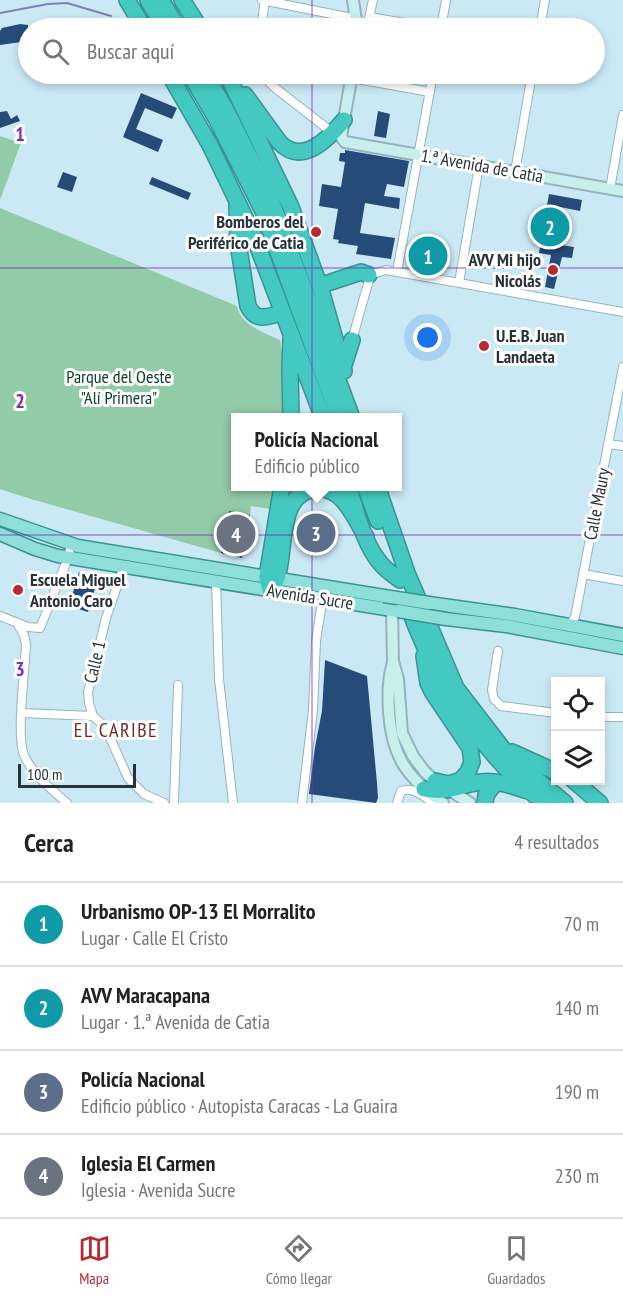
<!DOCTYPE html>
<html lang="es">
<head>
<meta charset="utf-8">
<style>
  body { margin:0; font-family:"PT Sans Narrow",sans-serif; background:#f2f2f2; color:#222 }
  .controls { position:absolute; right:18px; bottom:18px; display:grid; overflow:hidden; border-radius:0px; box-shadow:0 3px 9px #0003 }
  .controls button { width:54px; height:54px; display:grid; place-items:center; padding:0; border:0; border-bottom:2px solid #e0e0e0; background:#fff; color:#222; font:30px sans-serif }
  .scale { position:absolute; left:18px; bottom:15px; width:118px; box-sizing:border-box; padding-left:6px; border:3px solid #273338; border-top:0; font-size:16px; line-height:21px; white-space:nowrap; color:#273338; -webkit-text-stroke:4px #fff; paint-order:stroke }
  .you { position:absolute; left:428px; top:338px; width:21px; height:21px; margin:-15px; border:4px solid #fff; border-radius:50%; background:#1a73e8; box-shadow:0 0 0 9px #1a73e833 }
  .badge { display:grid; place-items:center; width:39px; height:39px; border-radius:50%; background:#b92930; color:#fff; font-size:20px; font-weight:700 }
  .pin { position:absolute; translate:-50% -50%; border:3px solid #fff; box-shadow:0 2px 6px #0006 }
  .popup { position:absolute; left:231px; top:413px; width:171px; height:78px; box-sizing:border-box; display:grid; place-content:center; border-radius:0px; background:#fff; filter:drop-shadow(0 2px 4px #0005); font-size:20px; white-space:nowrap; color:#767676 }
  .popup b { font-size:22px; color:#222 }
  .popup::after { content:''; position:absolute; left:50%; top:100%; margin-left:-12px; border:12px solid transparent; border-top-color:#fff }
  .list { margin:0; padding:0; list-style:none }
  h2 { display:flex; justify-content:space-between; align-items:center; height:78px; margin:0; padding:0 24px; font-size:26px }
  h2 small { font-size:20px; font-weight:400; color:#767676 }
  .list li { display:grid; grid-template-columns:39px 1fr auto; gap:18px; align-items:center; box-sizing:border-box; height:84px; padding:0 24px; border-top:2px solid #e0e0e0 }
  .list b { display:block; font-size:22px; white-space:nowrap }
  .list p { margin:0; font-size:20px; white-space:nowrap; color:#767676 }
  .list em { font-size:20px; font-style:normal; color:#767676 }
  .icon { flex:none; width:33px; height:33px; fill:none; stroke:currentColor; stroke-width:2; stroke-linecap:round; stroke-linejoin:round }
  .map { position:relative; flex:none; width:623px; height:803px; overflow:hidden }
  .search { position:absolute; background:#fff; box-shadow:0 3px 9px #0003; left:18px; right:18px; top:18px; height:66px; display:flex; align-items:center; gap:15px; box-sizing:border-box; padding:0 21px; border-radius:33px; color:#767676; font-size:22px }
  .sheet { height:414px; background:#fff }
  nav { display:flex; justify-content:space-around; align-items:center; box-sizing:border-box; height:84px; border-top:2px solid #e0e0e0; background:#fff; font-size:16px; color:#767676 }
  nav a { display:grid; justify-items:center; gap:3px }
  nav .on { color:#b92930 }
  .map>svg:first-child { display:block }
</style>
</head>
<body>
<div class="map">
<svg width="623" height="803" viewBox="0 0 623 803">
  <rect width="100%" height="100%" fill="#cae9f5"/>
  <!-- green -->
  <path fill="#92cba8" d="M0,136L21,143L0,200Z
    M0,208L237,306C240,325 265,333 280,340L285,374L284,417L235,418V486L275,487L271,509L251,506L250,515L229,511L221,553L31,499L0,489Z"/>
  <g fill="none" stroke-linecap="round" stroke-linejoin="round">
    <!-- stream -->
    <path stroke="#827eb8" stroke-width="2" d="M0,13L48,4L67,3L111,16"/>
  </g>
  <!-- building -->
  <path fill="#274b78" d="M280,20L311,25V28H279Z
    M20,24L28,25V41L0,45V31L2,28Z
    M141,93L177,108L172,119L145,108L136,129L163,140L158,152L123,137Z
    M7,111L11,119L17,115L20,121L0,128V112Z
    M378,111L390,114L386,138L374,136Z
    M345,150L409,161L404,187L387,184L384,196L400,198L399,209L365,203L360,233L395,238L391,259L356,254L358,246L338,243L339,240L333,239L338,209L319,206L322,184L341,187L345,162L339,161L340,153H345Z
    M63,172L77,177L72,192L57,187Z
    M152,177L191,193L188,200L149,184Z
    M549,194L582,200L580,211L560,207L554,244L574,247L572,258L562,257L554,289L545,287L551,255L539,253Z
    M412,242L448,247L445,271L409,266Z
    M229,511L250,515L242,558L221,553Z
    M79,572L98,578L88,612L69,606Z
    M325,660L367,676L377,783L378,798L376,803L309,794L315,747L322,711Z"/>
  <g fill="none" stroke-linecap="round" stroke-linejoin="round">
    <defs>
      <path id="street" d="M262,0L357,19
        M369,17L435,28
        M261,28L265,0
        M367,28L373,0
        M441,28L446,0
        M540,28L545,0
        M261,74L274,87L333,133
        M354,75L352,78L430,92
        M515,172L532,74
        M610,189L623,115
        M397,272L433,74
        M459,283L479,166
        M352,340L369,280V275L386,270L623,312
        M608,444L623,446
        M124,566L106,618L88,692L89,703L93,716L101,723L108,733L128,778L144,794L164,803
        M583,574L623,581
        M216,581L219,679L233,803
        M0,616L28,627L40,628L68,558L71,544
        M17,623L24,635L26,644C25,669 16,736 24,755C32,774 52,790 67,803
        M569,626L575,617L623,367
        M498,651L492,690L494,699L501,706L556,713
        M22,713L93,716
        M600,717H623
        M174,803L178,685
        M302,803L313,710L316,641L323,596
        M397,803L401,791C413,786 424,797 434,803"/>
      <path id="secondary" d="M353,0L357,28
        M352,74L341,137L345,142L623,191
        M392,610L393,661L398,679L402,733L413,756L425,772L435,781L470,803
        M393,662C388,679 388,694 389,712C392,757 407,778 443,803"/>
      <path id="primary" d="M0,519L78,546L384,596
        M0,534L35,549L58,556L398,611
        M429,603L515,615L623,635
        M446,619L506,626L623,648"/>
      <path id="highway" d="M127,0L144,28
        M148,0L164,28
        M161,0L178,28
        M182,0L200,28
        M169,74L210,145L253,234L323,418
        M190,74L217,120L263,211L339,418
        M205,74L224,106L270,197L352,418
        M227,74L291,207L321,290L344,371
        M245,95L280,143C303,166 329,138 344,120
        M237,206L238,243L248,306C254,318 261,319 274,315
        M328,283L361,272L369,275
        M343,368L352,340
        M291,418L290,369L291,338
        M348,486C357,512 363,544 382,565C387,571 394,575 400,580
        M365,486L378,521
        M377,486L407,573L456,688L503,749L524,769L565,803
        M270,590C273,586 276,582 277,578C286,551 277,492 316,489C343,486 355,519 366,537
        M270,590L267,577L282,486
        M407,603C435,682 478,750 544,803
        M424,656L428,683L433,693L470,748L472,762L468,772L461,780L449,784L435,781
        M512,752L556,772
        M573,780L600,803
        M424,789C449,794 458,785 481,782C497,780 512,786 528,791
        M485,803L486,795L496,782"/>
    </defs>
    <!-- street casing -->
    <use href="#street" stroke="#96b4bf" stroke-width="10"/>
    <!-- secondary casing -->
    <use href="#secondary" stroke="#96b4bf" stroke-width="14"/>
    <!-- primary casing -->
    <use href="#primary" stroke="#399491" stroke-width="15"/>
    <!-- highway casing -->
    <use href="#highway" stroke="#399491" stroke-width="18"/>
    <!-- street -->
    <use href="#street" stroke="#fff" stroke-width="8"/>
    <!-- secondary -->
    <use href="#secondary" stroke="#c7efec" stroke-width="10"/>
    <!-- primary -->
    <use href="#primary" stroke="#8edfda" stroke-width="12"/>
    <!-- highway -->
    <use href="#highway" stroke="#43c9c1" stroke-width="15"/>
    <defs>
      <path id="primary-bridge" d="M384,596L429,603
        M398,611L446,619"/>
    </defs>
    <!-- primary-bridge casing -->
    <use href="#primary-bridge" stroke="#399491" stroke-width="15" stroke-linecap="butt"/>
    <!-- primary-bridge -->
    <use href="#primary-bridge" stroke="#8edfda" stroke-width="12"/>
  </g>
  <!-- grid -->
  <path fill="none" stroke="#7b2cbf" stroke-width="1.5" stroke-opacity="0.55" d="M312,0V28M312,74V803M0,268H623M0,535H623"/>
  <!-- markers -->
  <g fill="#b92930" stroke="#fff" stroke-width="2">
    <circle cx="316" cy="232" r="6"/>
    <circle cx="553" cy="270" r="6"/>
    <circle cx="484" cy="346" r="6"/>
    <circle cx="18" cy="590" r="6"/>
  </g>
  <g text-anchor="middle" stroke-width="6" stroke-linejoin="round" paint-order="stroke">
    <!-- street labels -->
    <g font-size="18" fill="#273338" stroke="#fff">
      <text transform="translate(482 166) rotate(10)" y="6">1.ª Avenida de Catia</text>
      <text transform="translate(597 504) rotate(-79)" y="6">Calle Maury</text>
      <text transform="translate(310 597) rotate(9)" y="6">Avenida Sucre</text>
      <text transform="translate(95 662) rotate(-77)" y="6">Calle 1</text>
    </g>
    <!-- poi labels -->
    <g font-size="18" font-weight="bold" fill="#273338" stroke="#fff" text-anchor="end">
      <text x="304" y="228">Bomberos del<tspan x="304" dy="21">Periférico de Catia</tspan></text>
      <text x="541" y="266">AVV Mi hijo<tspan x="541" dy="21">Nicolás</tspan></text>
      <text x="496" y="342" text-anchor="start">U.E.B. Juan<tspan x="496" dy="21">Landaeta</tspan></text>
      <text x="30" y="586" text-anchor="start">Escuela Miguel<tspan x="30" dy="21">Antonio Caro</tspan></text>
    </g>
    <!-- park labels -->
    <g font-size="18" fill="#0d4128" stroke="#fff">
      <text x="119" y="383">Parque del Oeste<tspan x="119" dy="21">"Alí Primera"</tspan></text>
    </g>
    <!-- neighbourhood labels -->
    <g font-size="20" letter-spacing="1.5" fill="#712b29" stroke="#fff">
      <text x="116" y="737">EL CARIBE</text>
    </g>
  </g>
  <g font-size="20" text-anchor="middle" font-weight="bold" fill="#7b2cbf" stroke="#fff" stroke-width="6" stroke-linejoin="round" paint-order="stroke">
    <text x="20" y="141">1</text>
    <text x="20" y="408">2</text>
    <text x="20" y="676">3</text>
  </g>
</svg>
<div class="controls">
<button><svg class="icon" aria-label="locate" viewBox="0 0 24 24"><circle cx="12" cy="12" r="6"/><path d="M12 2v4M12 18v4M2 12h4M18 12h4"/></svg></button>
<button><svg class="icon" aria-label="layers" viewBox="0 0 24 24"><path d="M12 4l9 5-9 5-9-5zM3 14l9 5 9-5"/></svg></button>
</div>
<div class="scale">100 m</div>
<div class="you"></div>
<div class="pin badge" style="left:428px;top:256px;background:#0f9aa8">1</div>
<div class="pin badge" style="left:550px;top:227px;background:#0f9aa8">2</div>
<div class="pin badge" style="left:316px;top:533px;background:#5c6f8a">3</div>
<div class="popup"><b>Policía Nacional</b>Edificio público</div>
<div class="pin badge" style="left:236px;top:534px;background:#6b7280">4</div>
<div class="search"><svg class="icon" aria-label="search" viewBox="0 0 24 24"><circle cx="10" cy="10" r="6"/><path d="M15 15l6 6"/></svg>Buscar aquí</div>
</div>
<section class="sheet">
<h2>Cerca<small>4 resultados</small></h2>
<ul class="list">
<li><span class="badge" style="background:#0f9aa8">1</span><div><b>Urbanismo OP-13 El Morralito</b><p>Lugar · Calle El Cristo</p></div><em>70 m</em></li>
<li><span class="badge" style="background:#0f9aa8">2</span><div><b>AVV Maracapana</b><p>Lugar · 1.ª Avenida de Catia</p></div><em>140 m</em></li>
<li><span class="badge" style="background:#5c6f8a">3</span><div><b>Policía Nacional</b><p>Edificio público · Autopista Caracas - La Guaira</p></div><em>190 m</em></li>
<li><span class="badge" style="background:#6b7280">4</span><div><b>Iglesia El Carmen</b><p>Iglesia · Avenida Sucre</p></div><em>230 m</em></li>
</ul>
</section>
<nav>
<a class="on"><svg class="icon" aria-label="map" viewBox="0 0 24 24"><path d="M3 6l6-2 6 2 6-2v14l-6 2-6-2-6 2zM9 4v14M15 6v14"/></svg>Mapa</a>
<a><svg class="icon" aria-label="directions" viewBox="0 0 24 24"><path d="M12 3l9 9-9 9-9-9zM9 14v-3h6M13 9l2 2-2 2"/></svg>Cómo llegar</a>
<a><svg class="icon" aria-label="saved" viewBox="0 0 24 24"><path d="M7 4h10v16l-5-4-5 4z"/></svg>Guardados</a>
</nav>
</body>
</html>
